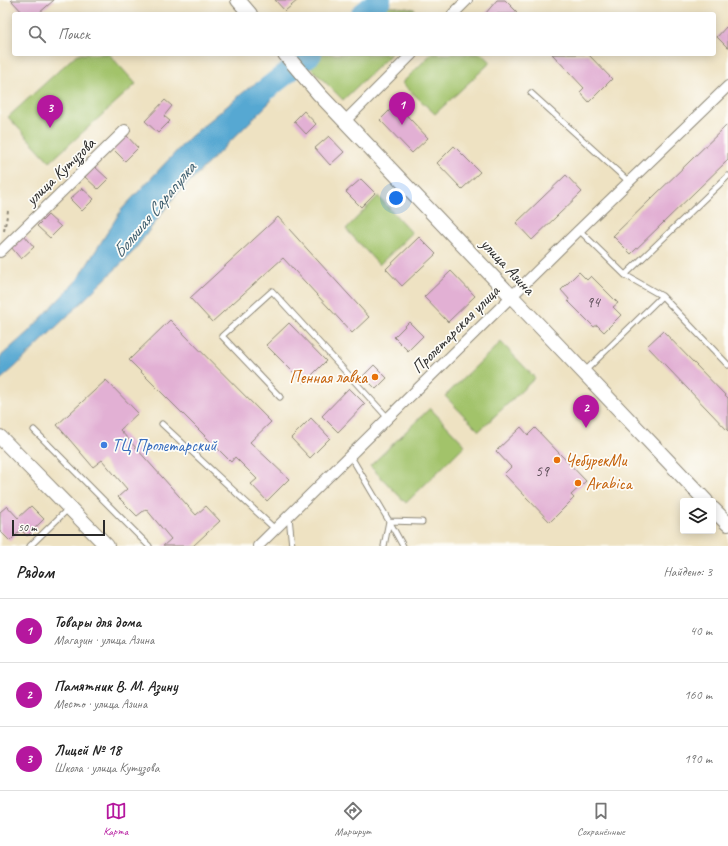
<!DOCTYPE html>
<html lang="ru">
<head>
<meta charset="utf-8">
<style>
  body { margin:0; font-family:Caveat,sans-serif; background:#f6f6f6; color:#222 }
  .controls { position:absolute; right:12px; bottom:12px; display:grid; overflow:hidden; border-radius:4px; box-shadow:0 2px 10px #0003 }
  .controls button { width:36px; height:36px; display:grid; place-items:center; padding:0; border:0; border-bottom:1px solid #e0e0e0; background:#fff; color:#222; font:20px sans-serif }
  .scale { position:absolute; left:12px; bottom:10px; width:93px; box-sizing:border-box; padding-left:4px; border:2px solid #2b2b2b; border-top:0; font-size:11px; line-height:14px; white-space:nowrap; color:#2b2b2b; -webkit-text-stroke:3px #fdfcf7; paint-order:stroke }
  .you { position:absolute; left:396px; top:198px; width:14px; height:14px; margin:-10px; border:3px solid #fff; border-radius:50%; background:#1a73e8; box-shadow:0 0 0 6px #1a73e833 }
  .badge { display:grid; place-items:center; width:26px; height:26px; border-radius:50%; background:#b5179e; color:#fff; font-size:13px; font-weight:700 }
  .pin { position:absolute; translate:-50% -33px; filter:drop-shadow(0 1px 2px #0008) }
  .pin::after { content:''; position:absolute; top:21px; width:14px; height:12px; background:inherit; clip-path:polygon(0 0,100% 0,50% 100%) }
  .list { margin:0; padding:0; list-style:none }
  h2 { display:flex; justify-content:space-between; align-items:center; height:52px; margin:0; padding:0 16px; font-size:17px }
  h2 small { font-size:13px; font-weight:400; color:#767676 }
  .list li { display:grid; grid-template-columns:26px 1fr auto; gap:12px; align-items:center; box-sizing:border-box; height:64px; padding:0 16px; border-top:1px solid #e0e0e0 }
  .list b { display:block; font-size:15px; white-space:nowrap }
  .list p { margin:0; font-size:13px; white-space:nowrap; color:#767676 }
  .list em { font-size:13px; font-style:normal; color:#767676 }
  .icon { flex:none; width:22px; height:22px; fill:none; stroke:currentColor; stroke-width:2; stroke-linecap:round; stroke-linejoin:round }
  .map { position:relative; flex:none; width:728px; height:546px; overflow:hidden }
  .search { position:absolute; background:#fff; box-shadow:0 2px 10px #0003; left:12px; right:12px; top:12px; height:44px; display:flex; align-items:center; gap:10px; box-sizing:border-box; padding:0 14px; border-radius:4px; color:#767676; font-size:15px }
  .sheet { height:244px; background:#fff }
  nav { display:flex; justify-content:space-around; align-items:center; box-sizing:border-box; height:56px; border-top:1px solid #e0e0e0; background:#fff; font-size:11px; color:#767676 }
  nav a { display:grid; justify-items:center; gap:2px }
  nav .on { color:#b5179e }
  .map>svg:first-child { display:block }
</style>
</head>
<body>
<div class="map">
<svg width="728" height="546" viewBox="0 0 728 546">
  <rect width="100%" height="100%" fill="#fdfcf7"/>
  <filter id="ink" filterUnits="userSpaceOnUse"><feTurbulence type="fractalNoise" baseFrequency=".025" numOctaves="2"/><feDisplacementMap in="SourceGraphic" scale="8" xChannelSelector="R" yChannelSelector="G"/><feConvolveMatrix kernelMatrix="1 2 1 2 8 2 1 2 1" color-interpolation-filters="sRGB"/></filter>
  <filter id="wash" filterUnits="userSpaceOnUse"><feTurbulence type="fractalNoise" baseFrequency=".012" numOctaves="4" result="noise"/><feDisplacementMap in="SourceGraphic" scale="16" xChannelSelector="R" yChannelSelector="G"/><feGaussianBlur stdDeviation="0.9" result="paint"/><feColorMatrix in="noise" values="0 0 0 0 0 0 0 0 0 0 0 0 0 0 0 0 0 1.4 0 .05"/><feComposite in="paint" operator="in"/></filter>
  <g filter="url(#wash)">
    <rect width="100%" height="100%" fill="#eee2c2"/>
    <!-- green -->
    <path fill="#a2c36b" stroke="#66774b" d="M381,5L414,9L418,14H370Z
      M77,54H109L136,84L50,162L8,117Z
      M320,54H391L343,100L307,64Z
      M431,54H482L491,62L435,114L402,83Z
      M378,196L412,233L379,265L346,229Z
      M501,342L535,378L479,431L445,396Z
      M430,408L465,445L406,503L370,466Z"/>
    <!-- water -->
    <path fill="#57a8d2" stroke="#416a7e" d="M270,76L271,101L174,197L133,252L16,366L0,380V357L28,332L78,279L122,209L189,138L251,86Z"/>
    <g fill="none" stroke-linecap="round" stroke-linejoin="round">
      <!-- river -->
      <path stroke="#57a8d2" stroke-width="22" d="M362,14L380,0
        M246,105L311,54"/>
    </g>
    <g id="blocks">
      <!-- building -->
      <path fill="#e2b0d4" d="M11,0H54L38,14H24Z
        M275,0H298L285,11Z
        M497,0H505L517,12L515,14H485Z
        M726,27L728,29V48L717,37Z
        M552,54H588L612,79L589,102L580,92L584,88Z
        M165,100L172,106L164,116L170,121L158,133L145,121Z
        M396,104L428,138L412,153L380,120Z
        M304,111L316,124L306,134L294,121Z
        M728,124V160L631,254L613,236Z
        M126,135L138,148L125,161L112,148Z
        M329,136L344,152L330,165L315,148Z
        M454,146L480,172L462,189L437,163Z
        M94,166L108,179L98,189L85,177Z
        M566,175L582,192L532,240L516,223Z
        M361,179L375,193L361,207L346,192Z
        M82,188L94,199L82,211L70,199Z
        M48,215L61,227L50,238L37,226Z
        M278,217L369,317L352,333L283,258L212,322L190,298Z
        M24,235L34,247L21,259L11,247Z
        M419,237L436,254L402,286L386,269Z
        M451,271L475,296L448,322L424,297Z
        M579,272L587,280L591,276L618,303L613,307L621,315L604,332L597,325L594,327L568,301L569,299L561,290Z
        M170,320L271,422L250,442L289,479L267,501L251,484L257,479L235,457L231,462L129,360Z
        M409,322L423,336L408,351L394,337Z
        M289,323L326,361L304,383L266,345Z
        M663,331L728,398V431L647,346Z
        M374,365L387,378L376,389L363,376Z
        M106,380L138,413L120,430L196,515L206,506L220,521L193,546H163L171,539L146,509L137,516L118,497L127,489L102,460L93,467L57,425Z
        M349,388L365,404L338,432L322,416Z
        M311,418L330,438L310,458L291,438Z
        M521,427L528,435L535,428L586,481L571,495L574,498L550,522L504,474L511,467L496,451Z
        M7,506L18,518L31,506L44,519L27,536L21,530L10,541L0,531V512Z"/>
    </g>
  </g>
  <g filter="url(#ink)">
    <use href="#blocks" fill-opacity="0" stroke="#8c8676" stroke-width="1"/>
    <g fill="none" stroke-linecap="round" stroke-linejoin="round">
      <defs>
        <path id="lane" d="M531,93L628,181
          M579,230L625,275L662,296
          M625,275L728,176
          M585,371L662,296L728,365
          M280,397L222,336L272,291L388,418
          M162,424L275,529
          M34,430L149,546
          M350,455L389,521L422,522
          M289,517L292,546
          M389,521L403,546
          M30,546L69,508
          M384,546L389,521"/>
        <path id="street" d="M453,14L467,0
          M345,121L412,54
          M0,252L125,130
          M258,546L579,230L728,86"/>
        <path id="secondary" d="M238,0L250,14
          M285,54L319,94L706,501
          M0,437L107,546
          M713,509L728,524"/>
      </defs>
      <!-- lane casing -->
      <use href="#lane" stroke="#8c8676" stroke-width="7"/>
      <!-- street casing -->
      <use href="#street" stroke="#8c8676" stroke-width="12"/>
      <!-- secondary casing -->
      <use href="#secondary" stroke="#8c8676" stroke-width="16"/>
      <!-- path -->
      <path stroke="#8c8676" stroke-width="2" stroke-dasharray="3 3" stroke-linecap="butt" d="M4,231L8,211"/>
      <!-- lane -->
      <use href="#lane" stroke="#fff" stroke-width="5"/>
      <!-- street -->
      <use href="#street" stroke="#fff" stroke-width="10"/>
      <!-- secondary -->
      <use href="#secondary" stroke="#fff" stroke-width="14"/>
    </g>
  </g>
  <!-- markers -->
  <g fill="#e8710a" stroke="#fdfcf7" stroke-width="1.5">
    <circle cx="375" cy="377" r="4"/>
    <circle cx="557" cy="460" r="4"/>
    <circle cx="578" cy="483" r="4"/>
  </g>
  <circle fill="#3f7fe0" stroke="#fdfcf7" stroke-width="1.5" cx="104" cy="445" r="4"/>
  <g text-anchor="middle" stroke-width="3.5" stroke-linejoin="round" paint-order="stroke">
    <!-- number labels -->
    <g font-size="15" fill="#594c55">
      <text x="593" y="307">94</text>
      <text x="542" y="476">59</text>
    </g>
    <!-- street labels -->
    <g font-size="17" fill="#2b2b2b" stroke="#fdfcf7">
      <text transform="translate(60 171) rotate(-44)" y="6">улица Кутузова</text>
      <text transform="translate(508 266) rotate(47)" y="6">улица Азина</text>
      <text transform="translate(455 329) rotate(-45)" y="6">Пролетарская улица</text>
    </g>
    <!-- food labels -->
    <g font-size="17" fill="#c56008" stroke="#fdfcf7" text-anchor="start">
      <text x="367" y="383" text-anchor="end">Пенная лавка</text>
      <text x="565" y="466">ЧебурекМи</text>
      <text x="586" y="489">Arabica</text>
    </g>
    <!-- shop labels -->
    <g font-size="17" fill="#366cbe" stroke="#fdfcf7" text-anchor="start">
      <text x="112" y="451">ТЦ Пролетарский</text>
    </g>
    <!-- water labels -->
    <g font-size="18" font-style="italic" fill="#3d5d6e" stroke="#fdfcf7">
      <text transform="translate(154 210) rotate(-50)" y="6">Большая Сарапулка</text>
    </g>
  </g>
</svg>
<div class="controls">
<button><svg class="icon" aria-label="layers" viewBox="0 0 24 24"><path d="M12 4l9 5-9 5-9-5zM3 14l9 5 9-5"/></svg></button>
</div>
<div class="scale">50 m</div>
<div class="you"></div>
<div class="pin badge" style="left:402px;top:125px">1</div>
<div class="pin badge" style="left:586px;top:428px">2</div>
<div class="pin badge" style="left:50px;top:128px">3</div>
<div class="search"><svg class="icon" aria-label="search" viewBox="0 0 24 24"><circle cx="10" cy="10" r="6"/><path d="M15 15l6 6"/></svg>Поиск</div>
</div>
<section class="sheet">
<h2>Рядом<small>Найдено: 3</small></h2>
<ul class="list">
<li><span class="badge">1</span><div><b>Товары для дома</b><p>Магазин · улица Азина</p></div><em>40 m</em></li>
<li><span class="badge">2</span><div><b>Памятник В. М. Азину</b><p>Место · улица Азина</p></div><em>160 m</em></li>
<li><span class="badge">3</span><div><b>Лицей № 18</b><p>Школа · улица Кутузова</p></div><em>190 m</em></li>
</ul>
</section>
<nav>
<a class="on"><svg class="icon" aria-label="map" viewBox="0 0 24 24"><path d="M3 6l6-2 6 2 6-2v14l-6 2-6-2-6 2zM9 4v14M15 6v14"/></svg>Карта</a>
<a><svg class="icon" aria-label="directions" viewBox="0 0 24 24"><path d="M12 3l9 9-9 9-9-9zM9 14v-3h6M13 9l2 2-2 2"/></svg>Маршрут</a>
<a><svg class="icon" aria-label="saved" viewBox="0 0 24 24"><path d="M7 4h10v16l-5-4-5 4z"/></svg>Сохранённые</a>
</nav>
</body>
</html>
